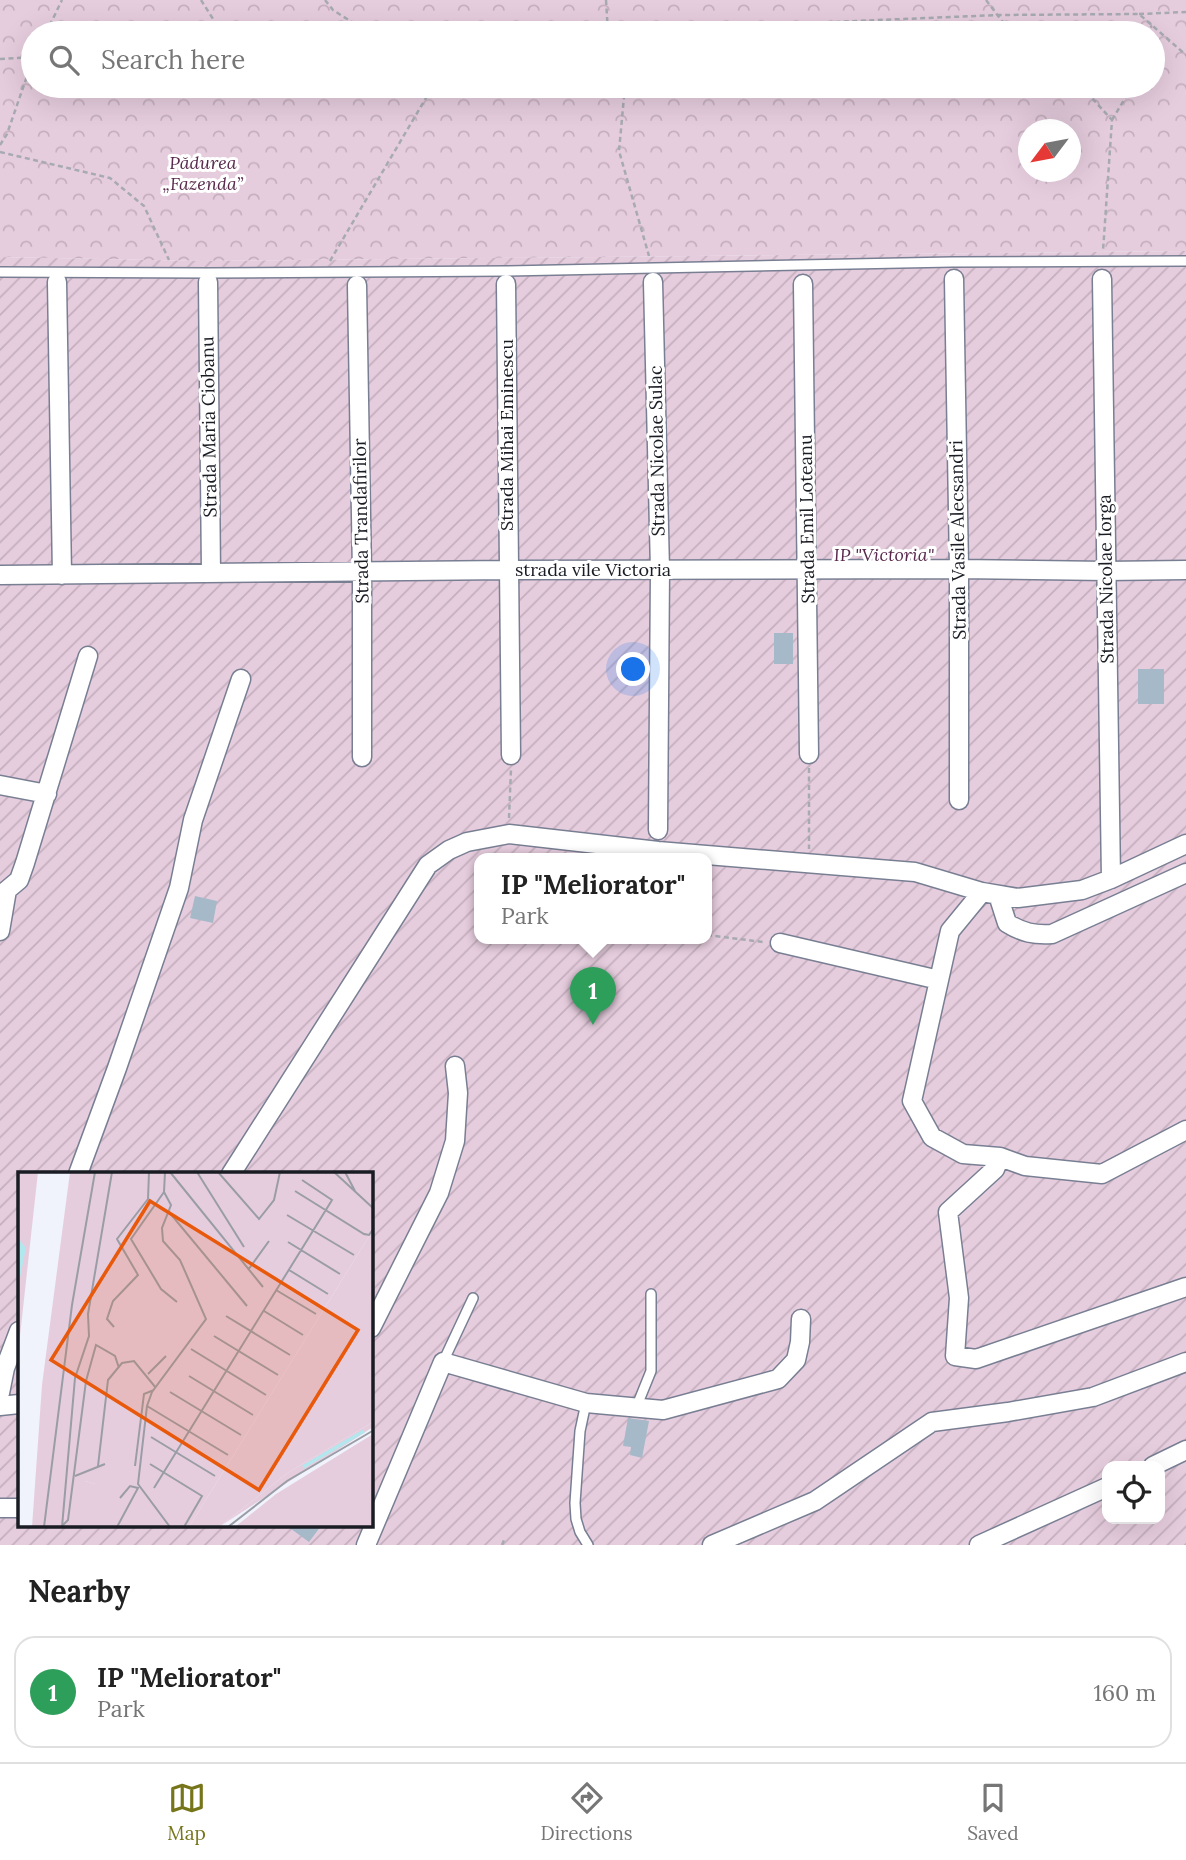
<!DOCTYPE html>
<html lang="en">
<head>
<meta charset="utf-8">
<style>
  body { margin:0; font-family:Lora,serif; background:#f6f6f6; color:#222 }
  .controls { position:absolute; right:21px; bottom:21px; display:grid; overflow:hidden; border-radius:14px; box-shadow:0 7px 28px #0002 }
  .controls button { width:63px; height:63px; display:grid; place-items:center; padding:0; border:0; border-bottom:2px solid #e0e0e0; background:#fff; color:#222; font:35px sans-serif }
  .compass { position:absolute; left:1018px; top:119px; width:63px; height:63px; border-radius:50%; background:#fff; box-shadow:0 7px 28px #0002; rotate:238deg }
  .you { position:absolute; left:634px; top:670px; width:24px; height:24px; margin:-18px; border:5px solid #fff; border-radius:50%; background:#1a73e8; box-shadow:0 0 0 10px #1a73e833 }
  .badge { display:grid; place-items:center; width:46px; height:46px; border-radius:50%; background:#77751a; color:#fff; font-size:23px; font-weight:700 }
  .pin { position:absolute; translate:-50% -58px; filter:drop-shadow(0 2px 4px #0008) }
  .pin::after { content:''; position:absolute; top:37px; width:24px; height:21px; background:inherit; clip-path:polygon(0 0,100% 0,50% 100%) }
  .popup { position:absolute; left:474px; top:853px; width:238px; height:91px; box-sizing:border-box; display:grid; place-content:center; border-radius:14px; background:#fff; filter:drop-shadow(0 2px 5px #0005); font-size:23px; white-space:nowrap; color:#767676 }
  .popup b { font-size:26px; color:#222 }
  .popup::after { content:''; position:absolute; left:50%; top:100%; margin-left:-14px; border:14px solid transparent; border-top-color:#fff }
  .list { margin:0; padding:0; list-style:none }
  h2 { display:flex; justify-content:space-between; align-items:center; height:91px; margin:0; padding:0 28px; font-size:30px }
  h2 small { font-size:23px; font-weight:400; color:#767676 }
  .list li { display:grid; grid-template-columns:46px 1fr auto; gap:21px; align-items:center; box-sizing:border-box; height:112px; margin:0 14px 14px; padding:0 14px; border:2px solid #e0e0e0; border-radius:21px }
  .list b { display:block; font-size:26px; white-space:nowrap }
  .list p { margin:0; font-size:23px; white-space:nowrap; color:#767676 }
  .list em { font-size:23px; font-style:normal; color:#767676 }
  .icon { flex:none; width:38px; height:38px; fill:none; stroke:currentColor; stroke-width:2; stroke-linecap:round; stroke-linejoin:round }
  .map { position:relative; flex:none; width:1186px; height:1545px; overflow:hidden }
  .search { position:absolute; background:#fff; box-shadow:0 7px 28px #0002; left:21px; right:21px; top:21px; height:77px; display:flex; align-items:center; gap:18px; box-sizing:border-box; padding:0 24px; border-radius:38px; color:#767676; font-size:26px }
  .sheet { height:217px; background:#fff }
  nav { display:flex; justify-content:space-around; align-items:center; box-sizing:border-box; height:98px; border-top:2px solid #e0e0e0; background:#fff; font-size:19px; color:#767676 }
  nav a { display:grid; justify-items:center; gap:4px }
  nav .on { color:#77751a }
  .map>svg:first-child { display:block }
</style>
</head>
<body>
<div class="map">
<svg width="1186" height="1545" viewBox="0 0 1186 1545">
  <defs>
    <pattern id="forest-crowns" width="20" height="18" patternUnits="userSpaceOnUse" patternTransform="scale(1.75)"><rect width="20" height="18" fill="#e6cdde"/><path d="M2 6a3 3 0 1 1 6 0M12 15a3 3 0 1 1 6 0" fill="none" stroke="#c5afbe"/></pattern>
    <pattern id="garden-furrows" width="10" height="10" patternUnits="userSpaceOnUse" patternTransform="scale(1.75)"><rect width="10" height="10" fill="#e6cdde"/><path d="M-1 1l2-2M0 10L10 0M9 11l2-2" fill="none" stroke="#c5afbe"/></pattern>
  </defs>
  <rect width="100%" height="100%" fill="#f0f3fc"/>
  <!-- forest -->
  <path fill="url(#forest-crowns)" fill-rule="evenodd" d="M0,0H1186V251L202,261L0,257ZM33,33H1153V86H33ZM1028,130H1070V172H1028Z"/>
  <!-- garden -->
  <path fill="url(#garden-furrows)" fill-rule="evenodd" d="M1186,251V1545H0V257L202,261ZM479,859H707V939H479ZM19,1174H371V1526H19ZM1107,1466H1160V1519H1107Z"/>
  <!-- building -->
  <path fill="#a5b9c8" d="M774,633H793V664H774Z
    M1138,669H1164V704H1138Z
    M195,896L217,901L213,923L190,918Z
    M628,1418L649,1421L642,1458L630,1455L631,1447L623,1446Z
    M287,1526H321L309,1542Z"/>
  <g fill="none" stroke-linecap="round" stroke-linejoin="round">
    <defs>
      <path id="lane" d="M0,272L207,273L506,271L952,262L1186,261
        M443,1362L473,1298
        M586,1403L580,1431L575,1503L576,1519L580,1532L588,1545
        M636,1408L651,1371V1294"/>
      <path id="street" d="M954,279L959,569V800
        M1102,279L1111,879
        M57,282L62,575
        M208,282L211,573
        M653,282L660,570L658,830
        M506,284L511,755
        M803,284L809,754
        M357,285L362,573V757
        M0,575L508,570L959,569L1106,571L1186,570
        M0,785L47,794
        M982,892L950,931L912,1101L932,1137L963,1154L1000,1157L1025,1166L1102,1174L1186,1130
        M998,895L1007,923C1023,933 1034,935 1052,934L1186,873
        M0,931L7,890L19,880L25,863L88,656
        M780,943L939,980
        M1000,1157L995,1169L948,1212L959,1298L955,1356L976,1359L1186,1287
        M78,1174L117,1068L179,888L193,820L241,679
        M231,1174L428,865L449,850L467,842L509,834L658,851L915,872L982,892L1018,898L1082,890L1111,879L1186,844
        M371,1328L439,1193L455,1141L458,1093L455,1066
        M0,1393L5,1368L19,1331
        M0,1406L19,1404
        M1153,1466L1186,1450
        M0,1508H19
        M366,1545L443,1362L586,1403L663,1410L778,1379L796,1360L800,1342L801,1319
        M712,1545L815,1501L932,1422L1008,1412L1093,1397L1186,1362
        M979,1545L1107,1487"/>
    </defs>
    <!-- lane casing -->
    <use href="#lane" stroke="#797f93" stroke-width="12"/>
    <!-- street casing -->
    <use href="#street" stroke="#797f93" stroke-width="21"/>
    <!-- path -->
    <path stroke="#a7aab2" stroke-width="2.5" stroke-dasharray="5 3.5" stroke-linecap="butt" d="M201,0L222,33
      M325,0L333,10L369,33
      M606,0L608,32
      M986,0L1011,33
      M1139,14L1186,12
      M46,33L62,0
      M572,33L998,15L1139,14L1186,55
      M1144,33L1152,26
      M0,59L33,57
      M625,86L619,151L649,256
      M1081,86L1112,120L1103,251
      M1112,120L1127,95L1128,86
      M0,145L7,134L33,59
      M0,152L110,178L144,206L169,260
      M330,261L433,86
      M809,768V849
      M509,818L511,769
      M707,935L763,942
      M502,1545L504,1540"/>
    <!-- lane -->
    <use href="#lane" stroke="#fff" stroke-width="9"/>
    <!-- street -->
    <use href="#street" stroke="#fff" stroke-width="18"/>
  </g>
  <g text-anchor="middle" stroke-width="6" stroke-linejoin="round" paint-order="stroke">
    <!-- park labels -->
    <g font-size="18" font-style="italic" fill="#58294c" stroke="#fff">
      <text x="203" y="169">Pădurea<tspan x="203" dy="21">„Fazenda”</tspan></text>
      <text x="884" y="561">IP "Victoria"</text>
    </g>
    <!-- street labels -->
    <g font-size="18" fill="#191c23" stroke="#fff">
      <text transform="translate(209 427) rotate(-91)" y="6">Strada Maria Ciobanu</text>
      <text transform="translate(507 435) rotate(-90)" y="6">Strada Mihai Eminescu</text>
      <text transform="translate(657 451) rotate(-91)" y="6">Strada Nicolae Sulac</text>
      <text transform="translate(807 519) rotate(-91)" y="6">Strada Emil Loteanu</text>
      <text transform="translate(361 521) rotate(-91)" y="6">Strada Trandafirilor</text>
      <text transform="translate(958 540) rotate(-91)" y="6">Strada Vasile Alecsandri</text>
      <text x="593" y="576">strada vile Victoria</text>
      <text transform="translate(1106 579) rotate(-91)" y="6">Strada Nicolae Iorga</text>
    </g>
  </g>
  <!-- overview -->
  <g transform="translate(18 1172)">
    <rect width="355" height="355" fill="#f0f3fc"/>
    <path d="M0,0H20L0,182ZM355,250V255L201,355L271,300Z" fill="#e6cdde"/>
    <path d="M355,58V250L271,300L201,355H171ZM355,262V355H217L258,322ZM67,309L77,312L90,329L91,348L88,355H45L55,318Z" fill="#e6cdde"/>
    <path d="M52,0H355V58L171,355H88L89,329L79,321L77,312L67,309L65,319H55L45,355H14L24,213Z" fill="#e6cdde"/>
    <path d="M0,66L8,76L0,116L1,103Z" fill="#b2e7ee"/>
    <path fill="none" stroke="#b2e7ee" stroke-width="3.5" d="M285,295L346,259"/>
    <path fill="none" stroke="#9a9da5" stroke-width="2" d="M147,0L146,20L153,33L144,56L145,69L162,88L188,147L134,220L129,234L120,312L152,355M152,0L245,115M179,0L226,75M200,0L241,47L256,28L262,0M316,0L356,37M327,0L337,19M277,19L346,62L351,63L356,56M146,20L113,67L143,117L159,130M151,40L229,134M269,43L336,83M270,70L322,102M230,98L251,69M271,98L310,122M258,118L298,142M246,139L285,163M208,144L272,183M96,155L89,147L95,129L120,103L99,67L130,27L131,0M196,164L260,203M173,177L248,223M130,202L148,184M171,204L235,243M152,220L223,263M129,234L210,283M133,265L197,304M132,292L184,324L166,355M80,294L90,208L104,191L116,189L138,216M117,294L126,222L136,218M57,304L87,292M136,316L314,28L284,8M26,355L54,133L77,0M43,355L50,348L68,209L78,173L97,184L101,196M44,355L57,206L71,164L70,142L94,0M99,355L120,316L112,314L102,326M210,355L269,309L356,258"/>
    <path fill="#e8590c" fill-opacity="0.15" stroke="#e8590c" stroke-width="3.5" d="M132,29L340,158L241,318L33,188Z"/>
    <rect width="355" height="355" fill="none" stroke="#191c23" stroke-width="3.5"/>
  </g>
</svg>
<div class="controls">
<button><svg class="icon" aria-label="locate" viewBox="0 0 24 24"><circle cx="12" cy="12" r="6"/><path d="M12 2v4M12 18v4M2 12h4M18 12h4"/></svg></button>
</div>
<svg class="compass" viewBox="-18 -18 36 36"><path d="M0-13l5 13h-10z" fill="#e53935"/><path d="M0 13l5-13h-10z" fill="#767676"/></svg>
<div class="you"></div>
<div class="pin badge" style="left:593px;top:1025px;background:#2e9e5b">1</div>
<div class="popup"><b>IP &quot;Meliorator&quot;</b>Park</div>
<div class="search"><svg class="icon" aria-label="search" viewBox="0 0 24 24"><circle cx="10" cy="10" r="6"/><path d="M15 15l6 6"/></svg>Search here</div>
</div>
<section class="sheet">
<h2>Nearby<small></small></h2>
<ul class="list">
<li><span class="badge" style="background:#2e9e5b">1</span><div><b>IP &quot;Meliorator&quot;</b><p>Park</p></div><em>160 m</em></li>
</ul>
</section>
<nav>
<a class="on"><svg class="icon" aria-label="map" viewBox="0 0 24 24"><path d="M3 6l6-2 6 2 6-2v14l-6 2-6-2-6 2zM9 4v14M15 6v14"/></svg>Map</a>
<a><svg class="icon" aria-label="directions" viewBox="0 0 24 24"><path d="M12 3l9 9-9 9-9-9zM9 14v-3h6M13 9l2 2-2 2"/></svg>Directions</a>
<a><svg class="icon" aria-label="saved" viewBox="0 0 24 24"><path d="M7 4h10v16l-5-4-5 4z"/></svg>Saved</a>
</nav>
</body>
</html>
